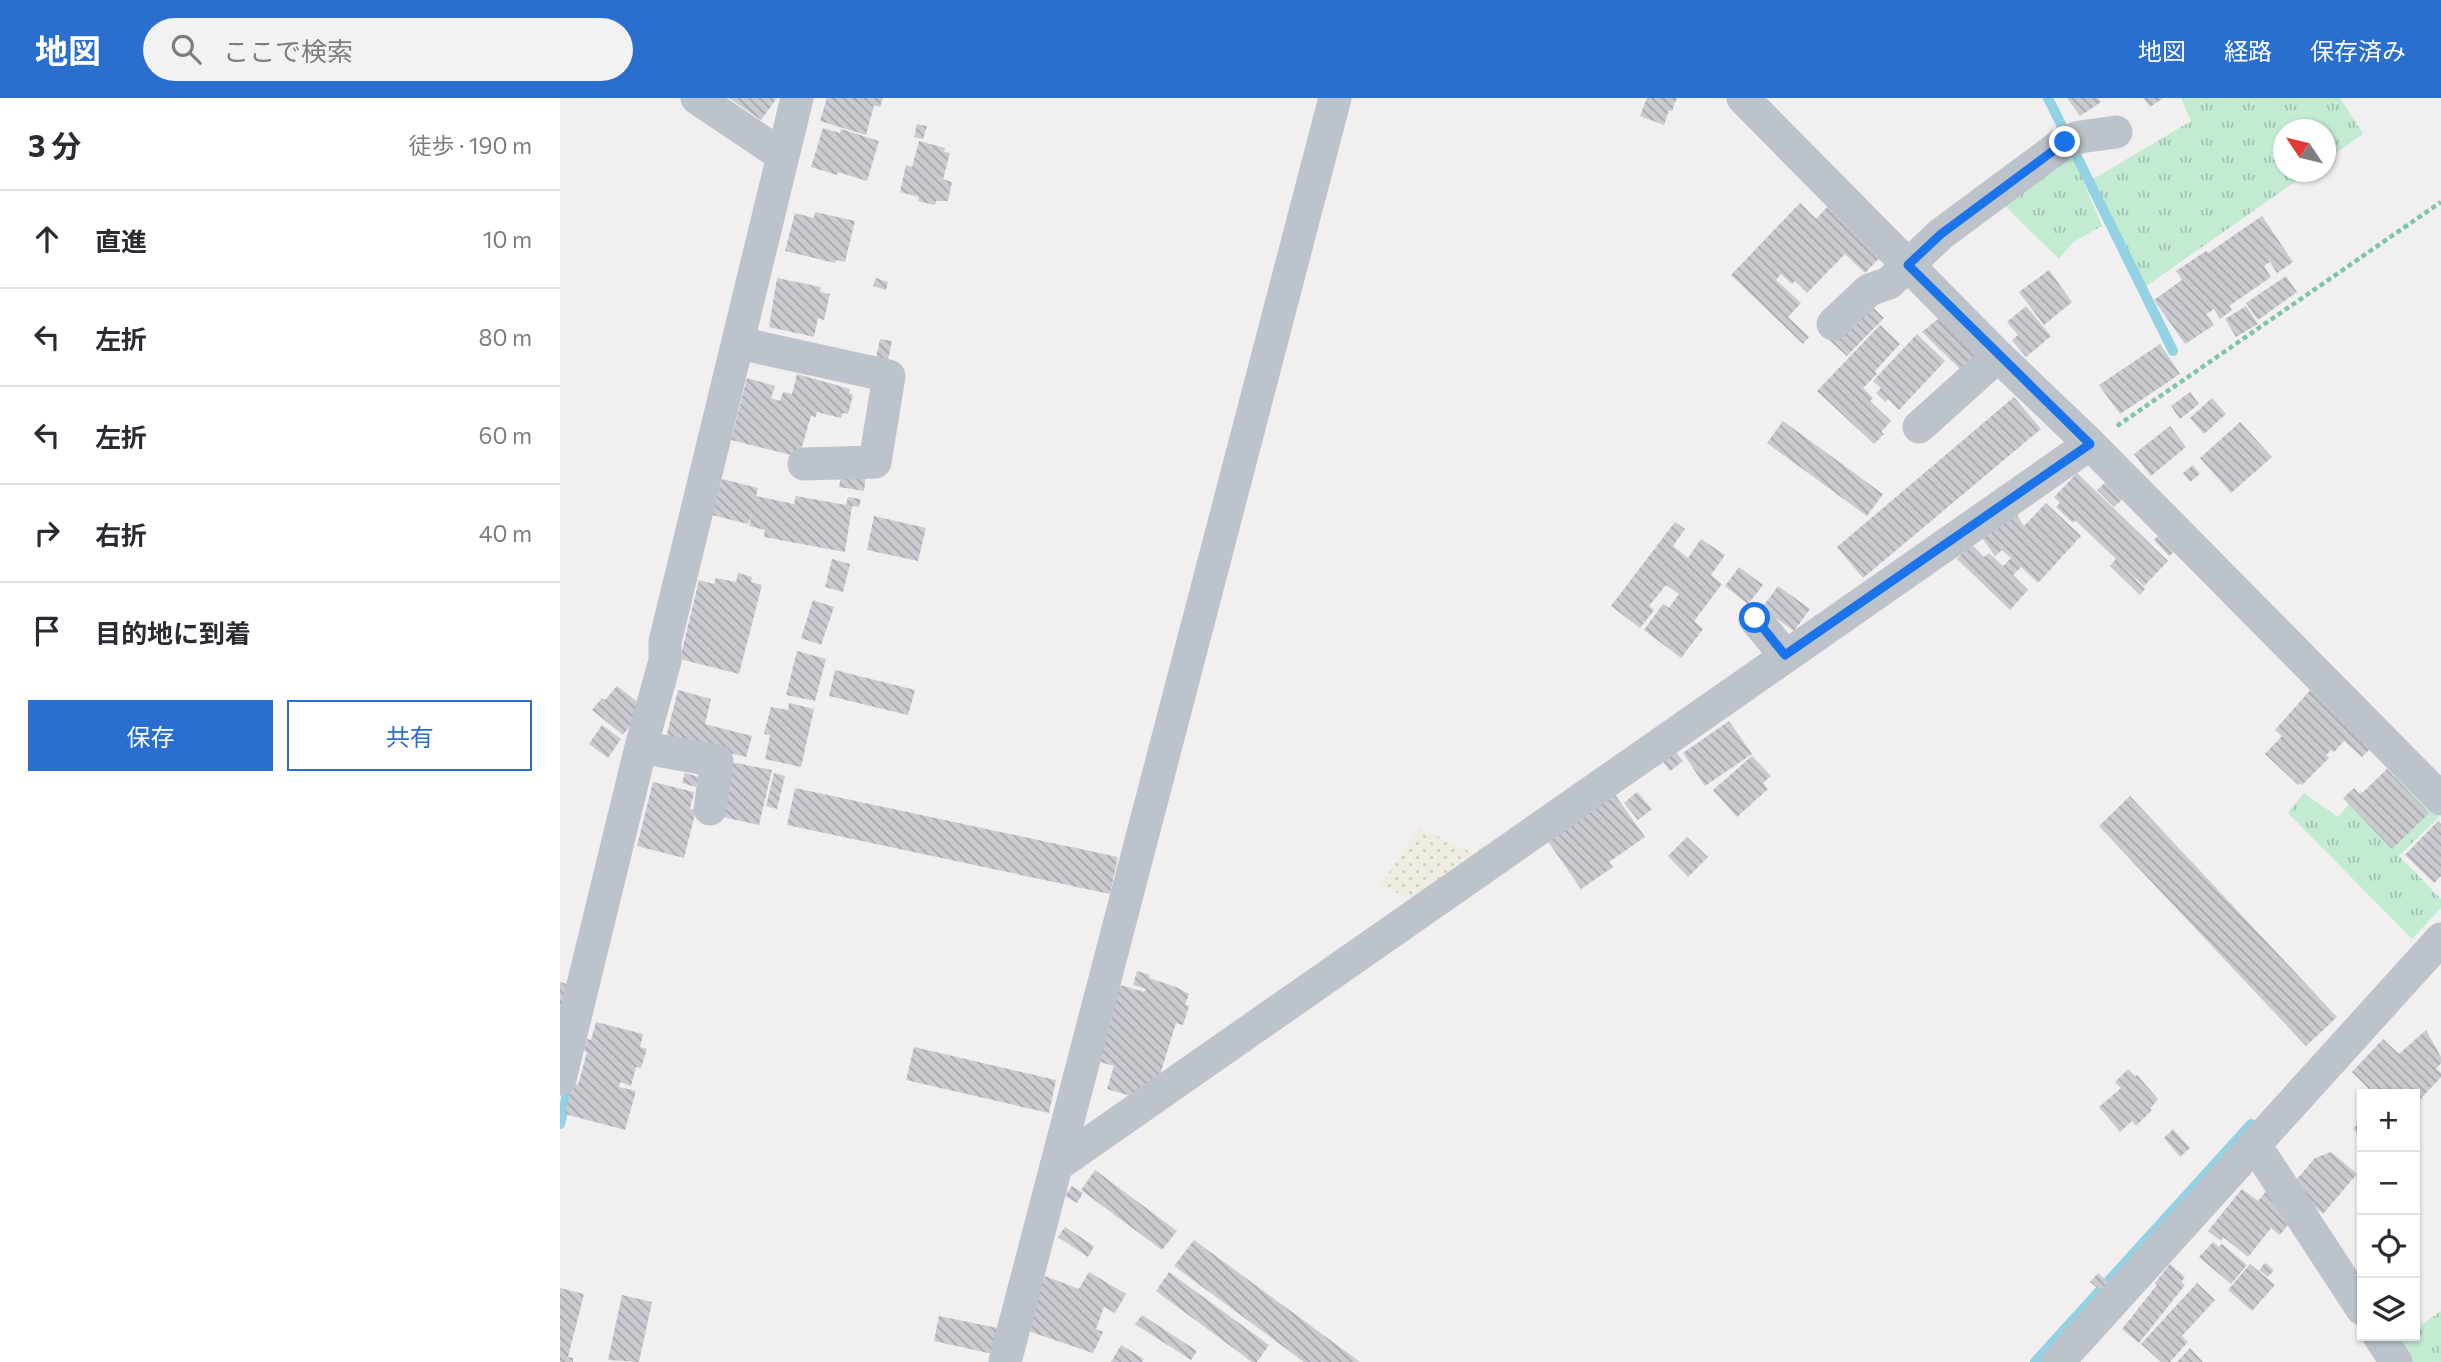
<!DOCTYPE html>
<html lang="ja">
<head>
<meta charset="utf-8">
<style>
  body { margin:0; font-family:Commissioner,"Noto Sans JP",sans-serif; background:#f2f2f3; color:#2b2b33 }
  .controls { position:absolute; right:21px; bottom:21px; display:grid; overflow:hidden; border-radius:0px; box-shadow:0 2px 5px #0004 }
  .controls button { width:63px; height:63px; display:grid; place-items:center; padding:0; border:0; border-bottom:2px solid #e1e1e2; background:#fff; color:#2b2b33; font:35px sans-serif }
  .compass { position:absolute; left:1713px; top:21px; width:63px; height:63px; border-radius:50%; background:#fff; box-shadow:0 2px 5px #0004; rotate:305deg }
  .stop { position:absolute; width:21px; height:21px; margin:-16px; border:5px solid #1a73e8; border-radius:50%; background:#fff }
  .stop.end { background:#1a73e8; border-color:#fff; box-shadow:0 2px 7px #0008 }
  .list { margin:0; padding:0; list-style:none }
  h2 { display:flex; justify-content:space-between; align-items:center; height:91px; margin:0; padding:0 28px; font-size:30px }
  h2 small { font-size:23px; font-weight:400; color:#7c7c81 }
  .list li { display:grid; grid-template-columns:46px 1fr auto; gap:21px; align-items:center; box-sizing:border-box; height:98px; padding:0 28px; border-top:2px solid #e1e1e2 }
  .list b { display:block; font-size:26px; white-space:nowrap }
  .list em { font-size:23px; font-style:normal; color:#7c7c81 }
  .actions { display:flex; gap:14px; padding:21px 28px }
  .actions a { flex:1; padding:16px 0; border:2px solid #2a6fd0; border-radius:0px; text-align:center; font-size:24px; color:#2a6fd0 }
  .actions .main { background:#2a6fd0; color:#fff }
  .icon { flex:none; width:38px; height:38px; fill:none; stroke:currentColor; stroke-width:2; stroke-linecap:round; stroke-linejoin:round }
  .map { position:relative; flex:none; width:1881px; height:1264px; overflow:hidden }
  header { display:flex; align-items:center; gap:42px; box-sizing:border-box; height:98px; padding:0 35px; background:#2a6fd0; color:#fff }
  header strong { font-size:33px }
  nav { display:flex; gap:38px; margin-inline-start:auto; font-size:24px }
  .search { width:490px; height:63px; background:#f2f2f3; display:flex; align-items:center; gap:18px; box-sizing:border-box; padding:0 24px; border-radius:38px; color:#7c7c81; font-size:26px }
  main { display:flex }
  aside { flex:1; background:#fff }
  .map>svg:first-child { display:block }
</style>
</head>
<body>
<header>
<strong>地図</strong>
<div class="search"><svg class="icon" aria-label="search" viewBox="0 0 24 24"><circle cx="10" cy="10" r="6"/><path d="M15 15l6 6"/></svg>ここで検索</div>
<nav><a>地図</a><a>経路</a><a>保存済み</a></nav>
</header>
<main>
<aside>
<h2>3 分<small>徒歩 · 190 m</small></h2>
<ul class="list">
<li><svg class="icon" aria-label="ahead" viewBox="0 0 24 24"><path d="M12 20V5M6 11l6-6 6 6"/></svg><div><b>直進</b></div><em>10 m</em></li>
<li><svg class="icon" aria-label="left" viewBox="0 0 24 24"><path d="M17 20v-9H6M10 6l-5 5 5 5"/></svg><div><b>左折</b></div><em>80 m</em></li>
<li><svg class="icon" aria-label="left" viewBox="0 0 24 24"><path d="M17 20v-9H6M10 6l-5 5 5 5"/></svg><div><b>左折</b></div><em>60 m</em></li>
<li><svg class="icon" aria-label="right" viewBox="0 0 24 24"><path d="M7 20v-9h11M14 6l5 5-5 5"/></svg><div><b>右折</b></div><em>40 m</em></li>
<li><svg class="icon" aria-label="arrive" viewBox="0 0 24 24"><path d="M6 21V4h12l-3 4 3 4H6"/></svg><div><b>目的地に到着</b></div></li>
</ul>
<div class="actions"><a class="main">保存</a><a>共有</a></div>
</aside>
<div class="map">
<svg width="1881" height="1264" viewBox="0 0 1881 1264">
  <defs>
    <pattern id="grass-tufts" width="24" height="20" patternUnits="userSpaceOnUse" patternTransform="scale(1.75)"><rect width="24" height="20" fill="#c2ebd2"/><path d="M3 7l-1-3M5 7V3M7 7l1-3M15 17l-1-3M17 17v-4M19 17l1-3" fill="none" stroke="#a0c1ad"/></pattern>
    <pattern id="sand-dots" width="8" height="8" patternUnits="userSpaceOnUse" patternTransform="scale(1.75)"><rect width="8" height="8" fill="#f1ece1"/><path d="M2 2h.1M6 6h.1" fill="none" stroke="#d0ccc3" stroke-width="1.8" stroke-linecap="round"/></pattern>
    <pattern id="building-back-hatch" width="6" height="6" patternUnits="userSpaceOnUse" patternTransform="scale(1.75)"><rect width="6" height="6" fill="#c9cbd1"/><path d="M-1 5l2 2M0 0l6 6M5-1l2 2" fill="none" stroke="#a5a7ad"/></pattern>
  </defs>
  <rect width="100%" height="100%" fill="#f1efef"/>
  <!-- grass -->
  <path fill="url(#grass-tufts)" d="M1621,0H1780L1803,36L1766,62V32H1724V74H1749L1582,191L1530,83L1631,23Z
    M1510,51L1542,128L1513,144L1499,161L1439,102Z
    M1843,670L1872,703L1879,719L1839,758L1881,801V810L1852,841L1728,715L1744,695L1778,719L1800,693L1812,700Z
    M1881,1213V1264H1845L1833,1245L1844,1238H1855V1231Z"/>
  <!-- sand -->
  <path fill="url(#sand-dots)" d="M860,730L917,757L918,748L927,747L933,756L861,806L820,787Z"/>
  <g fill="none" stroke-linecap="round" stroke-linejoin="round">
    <!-- stream -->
    <path stroke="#93d1e4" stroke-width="10" d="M1488,0L1613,253
      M0,1026L10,984
      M1475,1264L1691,1026"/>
  </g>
  <!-- building -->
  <path fill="url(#building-back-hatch)" d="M169,0H217L201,22Z
    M267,0H323L320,9L314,7L306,37L260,23Z
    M1087,0H1117L1112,13L1109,12L1104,27L1080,18Z
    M1507,0H1538L1541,4L1520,18Z
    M1583,0H1603L1590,9Z
    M357,26L367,28L363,41L354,39Z
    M263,30L280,35L281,31L319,43L307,83L278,74L277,77L251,69Z
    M359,43L385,50L384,54L390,55L383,81L392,84L388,103H376L375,107L358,103L359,99L340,94L346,67L352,69Z
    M1240,105L1256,121L1271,105L1324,155L1305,175L1285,156L1247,195L1235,183L1232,186L1221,176L1216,182L1241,205L1228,219L1249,239L1243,246L1171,177Z
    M255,114L295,123L285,164L276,162L275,165L225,153L235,115L254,120Z
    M1702,118L1733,164L1717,175L1710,164L1704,168L1711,179L1669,208L1672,212L1660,221L1654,211L1646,216L1654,227L1625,246L1594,202L1622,182L1616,173L1646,153L1648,155Z
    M1489,172L1512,204L1484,227L1459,194Z
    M1726,178L1737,194L1698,222L1686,205Z
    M217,180L261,189L260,194L270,196L264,222L258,220L254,239L209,229Z
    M316,180L328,184L326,192L313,188Z
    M1305,202L1324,220L1287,258L1268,241Z
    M1466,208L1491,238L1466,259L1452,242L1458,237L1447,224Z
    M1686,208L1698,226L1676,239L1665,221Z
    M1379,220L1417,258L1402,273L1362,234Z
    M1320,227L1340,246L1315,273L1317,276L1303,290L1313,300L1310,303L1331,323L1321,334L1324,336L1314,346L1257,293Z
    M1357,236L1385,263L1339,312L1328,301L1325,304L1316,295L1321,290L1313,283Z
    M320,241L332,243L328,262L316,260Z
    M1600,246L1620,276L1560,316L1539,287Z
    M237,276L290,291L289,295L293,297L288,316L283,315L281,320L257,314L256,319L251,318L239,359L171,342L187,280L215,288L211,300L220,303L223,294L232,296Z
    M1630,294L1639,306L1620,321L1611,308Z
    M1454,299L1481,331L1303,480L1277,449Z
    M1652,300L1666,316L1644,336L1630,320Z
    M1223,323L1323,396L1307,418L1207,345Z
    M1680,324L1712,359L1671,395L1640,360Z
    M1610,328L1626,349L1591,378L1574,356Z
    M1633,367L1640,376L1630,384L1623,375Z
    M282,372L306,375L304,393L279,389Z
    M1517,375L1608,463L1584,488L1561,467L1585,491L1580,497L1550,468L1556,461L1515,422L1513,425L1496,409L1500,405L1494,399Z
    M1551,379L1568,396L1554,409L1537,392Z
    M162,381L198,390L196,398L234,406L236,398L286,407L288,399L301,401L299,409L292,408L285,454L204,439L205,432L189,428L192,415L188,426L152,417Z
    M1486,405L1521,438L1478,485L1461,469L1453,477L1468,492L1450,512L1397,461L1411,446L1424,459L1429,455L1443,468L1451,460L1442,452L1435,458L1420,437L1454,413L1464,428Z
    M314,418L366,430L358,463L307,452Z
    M1115,424L1125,431L1113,448L1128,460L1141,441L1165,457L1151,477L1162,486L1134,523L1143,531L1121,560L1084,532L1103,506L1109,510L1119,496L1106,487L1089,508L1094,512L1080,530L1051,508Z
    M1602,434L1618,451L1609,458L1594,442Z
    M272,461L290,466L283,494L265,489Z
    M1179,469L1203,487L1188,506L1165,488Z
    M178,475L192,479L191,484L202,487L179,576L120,561L139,482L154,486L156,480L176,484Z
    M1218,488L1250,511L1234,533L1202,510Z
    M253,502L274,509L261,547L241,540Z
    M237,553L266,561L255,603L226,597Z
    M275,572L355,592L348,617L269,598Z
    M57,588L84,609L63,637L32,612L42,600L45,602Z
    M1754,588L1815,646L1802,659L1784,643L1774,654L1771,652L1766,657L1769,660L1742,687L1740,685L1738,687L1705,656L1722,638L1715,632Z
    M118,592L151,601L145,626L192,638L186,659L106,640Z
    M229,605L254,611L241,669L205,661L210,637L204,636L211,609L228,612Z
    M1169,623L1192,656L1145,688L1123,655Z
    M42,627L61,641L48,660L29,646Z
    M1114,652L1123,663L1110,673L1101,661Z
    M1192,658L1211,678L1203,685L1208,691L1177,719L1153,692Z
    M171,664L212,672L199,727L158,718Z
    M1827,671L1869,715L1832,751L1783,700L1794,690L1800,697Z
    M125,675L139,679L136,689L122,685Z
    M214,675L225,678L217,711L206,708Z
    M93,684L134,694L130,711L136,712L124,760L77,748Z
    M235,690L558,759L550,796L227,727Z
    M1051,691L1085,739L1049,764L1053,769L1021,791L985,739Z
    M1077,694L1092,711L1078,722L1064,705Z
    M1570,698L1777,919L1746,948L1539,728Z
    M1878,723L1881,726V778L1874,785L1845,757Z
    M1127,739L1148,759L1128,779L1108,758Z
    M577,873L590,877L589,880L616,889L629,896L625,907L629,908L623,927L616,925L597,986L578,1000L547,991L554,968L533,962L556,886L584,894L586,891L573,887Z
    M0,884L14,888L0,936Z
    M36,924L83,936L80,949L87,951L81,970L76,969L71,988L60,984L59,989L76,993L65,1032L5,1016L12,986L18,987L27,954L24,953L27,941L31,942Z
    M1866,932L1881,959V965L1876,971L1881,975V979L1855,1007V996H1814L1792,974L1823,941L1839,956Z
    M354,949L496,982L489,1015L346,982Z
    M1568,971L1575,978L1577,977L1598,1001L1590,1011L1592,1012L1576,1028L1572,1023L1560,1034L1539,1009L1561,990L1555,984Z
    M1802,1022V1039L1793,1031Z
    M1613,1031L1630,1050L1620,1059L1604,1040Z
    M1771,1054L1797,1076L1763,1116L1731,1088L1755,1060Z
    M535,1072L617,1133L602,1152L521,1092Z
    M512,1088L523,1095L517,1105L505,1098Z
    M1682,1091L1698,1103L1708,1091L1734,1119L1720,1137L1711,1130L1688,1159L1663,1139L1661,1143L1648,1133Z
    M505,1129L534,1148L528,1159L498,1139Z
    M634,1142L800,1264H744L614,1168Z
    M1653,1144L1659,1149L1662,1146L1687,1167L1671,1186L1639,1159Z
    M1705,1165L1714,1172L1708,1179L1699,1172Z
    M1610,1166L1625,1179L1621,1184L1625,1187L1579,1245L1562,1231L1597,1187L1595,1185Z
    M1690,1166L1715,1187L1692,1213L1668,1192Z
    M529,1174L566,1196L555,1215L544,1209L536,1231L543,1234L533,1255L465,1232L485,1178L519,1191Z
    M609,1174L709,1247L697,1264H692L596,1193Z
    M1538,1175L1548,1184L1541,1193L1530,1184Z
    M1637,1185L1655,1202L1622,1238L1628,1244L1610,1264H1601L1581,1246Z
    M0,1190L24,1196L8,1259L13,1260V1264H0Z
    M62,1197L92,1204L79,1264L48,1262Z
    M582,1217L637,1253L631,1262L575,1226Z
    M379,1218L442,1231L437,1257L374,1243Z
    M561,1247L584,1261L582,1264H551Z
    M1630,1250L1643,1264H1617Z"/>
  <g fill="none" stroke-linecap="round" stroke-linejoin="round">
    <!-- path -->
    <path stroke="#7dc6a3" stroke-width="4.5" stroke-dasharray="5 3.5" stroke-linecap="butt" d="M1557,328L1881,104"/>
    <!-- minor -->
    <path stroke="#bcc3ca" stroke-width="33" d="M137,0L223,58
      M1273,226L1309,192L1329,185L1381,136L1505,44L1520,39L1556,34
      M179,245L329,278L315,364L244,366
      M1359,329L1438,258
      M1530,346L1881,701
      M1195,521L1225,557
      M81,649L157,663L150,711
      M0,981L81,649L105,563V544L237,0
      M1695,1047L1802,1211
      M496,1068L1530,346L1438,258L1183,0
      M1819,1238L1836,1264
      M445,1264L775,0
      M1498,1264L1881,841"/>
  </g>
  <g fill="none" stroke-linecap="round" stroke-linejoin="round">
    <!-- route -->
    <path stroke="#1a73e8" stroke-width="9" d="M1195,520L1225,557L1530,346L1348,167L1381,136L1505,44"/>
  </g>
</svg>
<div class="controls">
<button>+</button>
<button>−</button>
<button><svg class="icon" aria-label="locate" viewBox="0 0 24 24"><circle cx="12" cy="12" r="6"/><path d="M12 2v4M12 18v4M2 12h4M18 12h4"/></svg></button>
<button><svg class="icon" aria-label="layers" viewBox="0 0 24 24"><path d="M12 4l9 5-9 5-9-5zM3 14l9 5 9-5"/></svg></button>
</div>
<svg class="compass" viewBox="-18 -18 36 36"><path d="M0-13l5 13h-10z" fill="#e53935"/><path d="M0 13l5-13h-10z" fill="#7c7c81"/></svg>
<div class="stop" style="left:1195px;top:520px"></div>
<div class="stop end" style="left:1505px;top:44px"></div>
</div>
</main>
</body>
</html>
